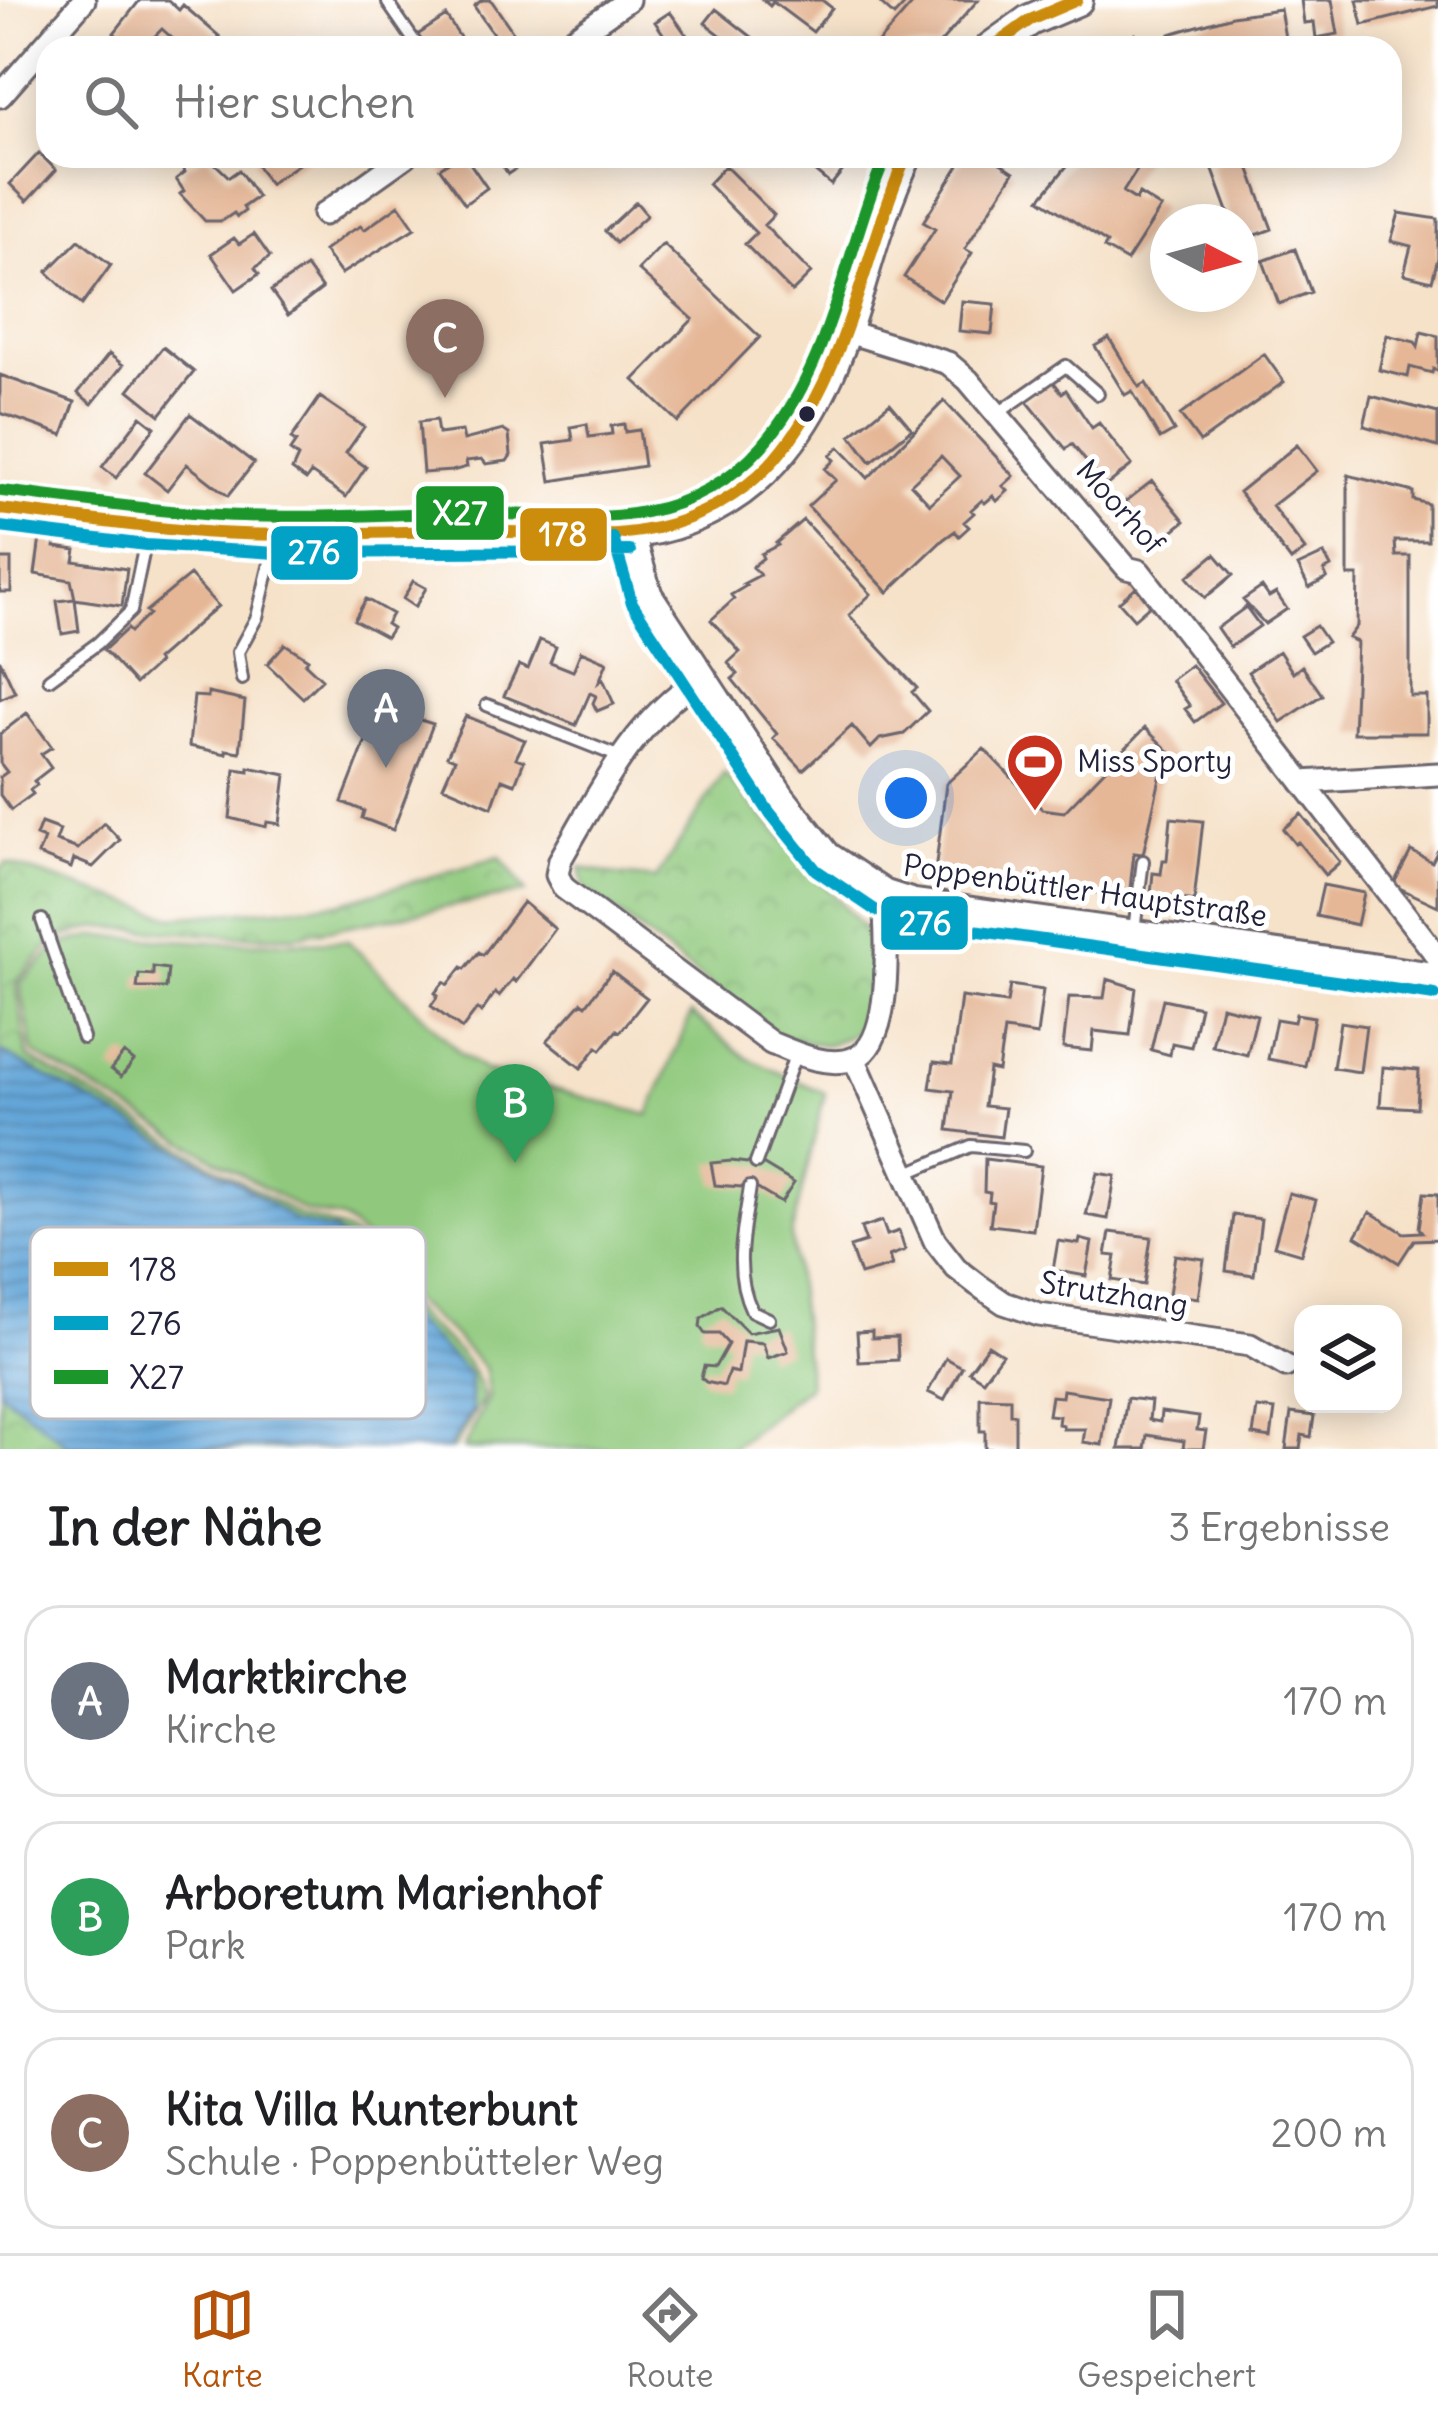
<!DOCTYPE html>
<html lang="de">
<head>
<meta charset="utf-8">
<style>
  body { margin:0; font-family:Delius,sans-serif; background:#f6f6f6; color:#202124 }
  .controls { position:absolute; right:36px; bottom:36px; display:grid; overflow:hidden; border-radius:24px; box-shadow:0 6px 30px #0003 }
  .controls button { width:108px; height:108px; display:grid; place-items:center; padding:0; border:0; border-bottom:3px solid #e0e0e0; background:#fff; color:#202124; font:60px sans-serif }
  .compass { position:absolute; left:1150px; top:204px; width:108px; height:108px; border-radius:50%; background:#fff; box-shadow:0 6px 30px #0003; rotate:96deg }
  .you { position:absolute; left:906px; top:798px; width:42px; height:42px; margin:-30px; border:9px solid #fff; border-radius:50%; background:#1a73e8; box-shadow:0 0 0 18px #1a73e833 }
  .badge { display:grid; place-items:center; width:78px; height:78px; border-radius:50%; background:#b45309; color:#fff; font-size:39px; font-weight:700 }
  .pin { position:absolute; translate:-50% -99px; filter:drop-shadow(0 3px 6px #0008) }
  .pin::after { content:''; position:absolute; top:63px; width:42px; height:36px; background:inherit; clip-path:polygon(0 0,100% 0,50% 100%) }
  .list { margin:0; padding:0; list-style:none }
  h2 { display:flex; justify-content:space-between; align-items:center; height:156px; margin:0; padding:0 48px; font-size:51px }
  h2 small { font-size:39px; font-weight:400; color:#757577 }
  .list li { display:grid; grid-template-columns:78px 1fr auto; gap:36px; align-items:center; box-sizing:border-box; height:192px; margin:0 24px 24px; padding:0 24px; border:3px solid #e0e0e0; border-radius:36px }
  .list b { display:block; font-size:45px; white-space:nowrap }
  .list p { margin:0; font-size:39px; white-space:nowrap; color:#757577 }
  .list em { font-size:39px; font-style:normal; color:#757577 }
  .icon { flex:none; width:66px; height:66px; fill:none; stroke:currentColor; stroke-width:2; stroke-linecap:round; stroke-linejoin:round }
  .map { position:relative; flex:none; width:1438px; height:1449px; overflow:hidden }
  .search { position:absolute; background:#fff; box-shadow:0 6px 30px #0003; left:36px; right:36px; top:36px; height:132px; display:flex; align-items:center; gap:30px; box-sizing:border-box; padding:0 42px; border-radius:36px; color:#757577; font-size:45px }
  .sheet { height:804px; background:#fff }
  nav { display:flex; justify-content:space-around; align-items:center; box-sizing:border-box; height:168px; border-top:3px solid #e0e0e0; background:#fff; font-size:33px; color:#757577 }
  nav a { display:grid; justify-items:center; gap:6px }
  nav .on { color:#b45309 }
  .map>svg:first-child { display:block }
</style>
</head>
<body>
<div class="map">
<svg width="1438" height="1449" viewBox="0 0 1438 1449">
  <defs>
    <pattern id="park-crowns" width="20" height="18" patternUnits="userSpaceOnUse" patternTransform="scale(3)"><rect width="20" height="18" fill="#90c97d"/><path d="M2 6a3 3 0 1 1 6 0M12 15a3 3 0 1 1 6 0" fill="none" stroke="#7cac6d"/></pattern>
    <pattern id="water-rules" width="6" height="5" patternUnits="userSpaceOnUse" patternTransform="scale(3)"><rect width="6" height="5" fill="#64a6d8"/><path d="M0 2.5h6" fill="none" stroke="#5287b0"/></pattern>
  </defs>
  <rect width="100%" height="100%" fill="#fff"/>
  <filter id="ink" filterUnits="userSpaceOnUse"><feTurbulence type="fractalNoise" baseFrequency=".00833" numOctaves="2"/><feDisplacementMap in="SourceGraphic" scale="24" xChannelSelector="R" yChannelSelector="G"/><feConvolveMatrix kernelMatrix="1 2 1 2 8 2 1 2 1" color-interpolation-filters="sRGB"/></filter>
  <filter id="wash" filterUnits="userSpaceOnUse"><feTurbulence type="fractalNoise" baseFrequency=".004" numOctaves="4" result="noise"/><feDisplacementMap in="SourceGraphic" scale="48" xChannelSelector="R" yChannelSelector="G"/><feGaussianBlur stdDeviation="2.7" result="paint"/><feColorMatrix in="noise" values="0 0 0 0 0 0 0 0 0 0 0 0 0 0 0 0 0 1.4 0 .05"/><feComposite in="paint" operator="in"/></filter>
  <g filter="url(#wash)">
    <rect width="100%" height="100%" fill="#f6e2c9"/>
    <!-- park -->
    <path fill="url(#park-crowns)" stroke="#59765c" stroke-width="3" d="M724,773L868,933L878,970L876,993L868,1020L848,1037L827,1045L780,1039L584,888L580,867L609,874L656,879Z
      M500,857L526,892L295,936H234L99,927L56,938L16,982L28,1057L302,1217C332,1223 364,1237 382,1263C391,1276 396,1293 406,1304C438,1340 469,1347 484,1398L453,1449H0V870L6,863L173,917L339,903Z"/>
    <!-- garden -->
    <path fill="#90c97d" stroke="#59765c" stroke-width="3" d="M99,936L229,943L348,941L460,1053L484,1070L649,1115L691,1014L747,1058L825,1093L791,1236L809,1385L731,1449H463L489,1397L484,1368L452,1334L412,1301L386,1254L341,1219L304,1211L33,1053L20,983L59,944Z"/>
    <!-- water -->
    <path fill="url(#water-rules)" stroke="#43648a" stroke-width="3" d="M0,1051L239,1183L297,1222L333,1231L376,1264L409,1317L469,1374L472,1412L448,1449L69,1446L0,1391Z"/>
    <g id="blocks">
      <!-- building -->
      <path fill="#e5b797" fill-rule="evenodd" d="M140,0H168L179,10L183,5L220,37L210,48H183L162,29L143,48H131L114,33Z
        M482,0H491L524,48H503L474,6Z
        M763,0H822L832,8L813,32L773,2L770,6Z
        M885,0H903L906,3L894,16L881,4Z
        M916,0H978L936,48H884L878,43Z
        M1301,0H1332L1338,34L1316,38L1314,22L1304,23Z
        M1357,0H1438V6L1363,25Z
        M716,9L766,48H737L705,23Z
        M1280,9L1285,38L1236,48H1175L1170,34L1232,16Z
        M670,12L696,48H673L655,22Z
        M446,16L467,48H424L416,36Z
        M1135,34L1139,48H1108L1107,43Z
        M39,153L56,170L27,201L10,184Z
        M207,156L229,177L239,170L257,197L243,207L245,211L237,217L234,213L222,221H205L180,194L184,191L176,179L185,172L183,168Z
        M261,156H304L306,159L269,184L254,161Z
        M457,156H465L487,188L465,204L440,168Z
        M496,156H535L508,174Z
        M796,156H855L831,185Z
        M965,156H990L1014,172L965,249L972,253L941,301L904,277L935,229L923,222Z
        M1075,156H1146L1123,192L1136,200L1139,194L1161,208L1127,261L1104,248L1107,243L1040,199Z
        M1236,156H1245L1272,229L1240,241V222H1232L1211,165Z
        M725,166L774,215L764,225L811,273L792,292L745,244L756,233L708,184Z
        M636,202L647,215L616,243L605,231Z
        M399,205L415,228L341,274L324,251L346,234L361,226L364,230Z
        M1399,213L1438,219V258L1432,281L1404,274L1411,246L1391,241Z
        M254,234L270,257L255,268L259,274L236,290L211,254L234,238L239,244Z
        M79,240L111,265L82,305L47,272Z
        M663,244L760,337L678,422L634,380L693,319L638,270Z
        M1295,249L1311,292L1279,304L1263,261Z
        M306,267L322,289L288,315L271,291Z
        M962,301L995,304L992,334L959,331Z
        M1421,332L1438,336V371L1433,369L1432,373L1410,367L1408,377L1379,370L1387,335L1415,342L1418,347Z
        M1109,338L1139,387L1146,383L1174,431L1160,439L1132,391L1125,395L1095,346Z
        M163,347L194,372L160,415L129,390Z
        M109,354L123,365L92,404L78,393Z
        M1264,354L1284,382L1200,442L1180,415Z
        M0,375L75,402L63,435L0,413Z
        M1052,380L1062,393L1066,390L1092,428L1099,423L1132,465L1106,486L1072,444L1066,449L1026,400Z
        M1371,396L1438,413V447L1364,426Z
        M320,397L364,427L346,453L366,467L346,497L311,473L306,480L292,470L298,457L290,451L296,442L291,439Z
        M944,401L1014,476L1003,486L1008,491L997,501L993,496L985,503L982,500L971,510L974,513L964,522L969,527L959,536L955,531L944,539L888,592L808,506L836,480L825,469L834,460L830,456L839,447L868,478ZM941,456L960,476L930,504L911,484Z
        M890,403L912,429L871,462L851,435Z
        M190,414L254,463L228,496L187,464L167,490L145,473Z
        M141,416L155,427L116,478L102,467Z
        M436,420L438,434L462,431L464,440L503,430L509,434L511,455L507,461L486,464L482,459L466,461L467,467L452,471L423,473L419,422Z
        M587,424L589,437L612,434L611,426L624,424L625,432L639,430L644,466L551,481L545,444L573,440L571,427Z
        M1297,445L1317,471L1272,506L1305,550L1291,561L1239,492Z
        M1348,475L1413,492V500L1428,504V541H1395L1396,556H1410V696H1427V733H1353L1357,642L1348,638L1357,626L1358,576H1348Z
        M1152,481L1185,521L1159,542L1126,501Z
        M803,520L871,594L849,615L917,688L912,692L928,711L904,734L880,739L871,748L852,726L803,770L773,738L777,734L732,679L738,674L728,663L740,652L711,620L734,599L731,595L746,586L743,584L760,575L752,567L763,558L761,554L778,545L776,543Z
        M40,538L56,540L55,547L76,550L74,561L127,569L122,606L75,599L79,631L62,634L57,601L75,599L71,580L35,574Z
        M1215,554L1233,575L1205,598L1187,577Z
        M1324,554L1331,567L1324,571L1327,578L1309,588L1298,566Z
        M0,559H11V592H0Z
        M190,575L218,606L156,660L158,663L135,684L104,650L127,629L130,632L149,614L146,611Z
        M413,581L426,588L415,607L403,599Z
        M1136,587L1151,604L1134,619L1119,602Z
        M1262,587L1269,597L1276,593L1287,609L1265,624L1243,600Z
        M366,599L392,614L386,624L392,628L386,637L354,620Z
        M1246,607L1260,626L1230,647L1217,628Z
        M1316,626L1327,642L1311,652L1300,636Z
        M540,640L556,647L550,662L573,671L581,651L607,662L599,682L603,679L614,704L597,711L593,703L596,696L590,693L576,725L504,696L519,665L528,669Z
        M285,644L308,659L305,663L322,679L303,698L267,664Z
        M1279,651L1293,673L1302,666L1322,695L1281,722L1248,672Z
        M0,660L15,692L0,699Z
        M1191,665L1221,703L1195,722L1185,709L1190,706L1171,680Z
        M208,693L245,701L240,752L226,750V754L189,746L194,696L208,697Z
        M379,707L433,724L393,830L362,818L364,811L342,802Z
        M27,713L52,747L41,754L51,768L34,781L37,785L30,790L33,794L11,810L0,795V777L7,772L0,763V734Z
        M466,716L525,740L516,758L524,761L515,784L502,779L492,807L443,786L455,759L447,756Z
        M1145,728L1177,759L1161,774L1143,854L1134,853L1129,897L935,872L946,784L984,749L1042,809L1064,812Z
        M249,767L286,775L280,824L267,822L266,827L230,818L235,769L249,771Z
        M1301,814L1340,862L1325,875L1298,842L1295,844L1283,829Z
        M1171,818L1203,821L1194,901L1151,894L1153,873L1161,874L1163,860H1167Z
        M41,823L60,830L56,841L78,849L104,823L120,840L93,867L74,859L71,868L38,855L44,839L36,836Z
        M1438,850V906L1393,885L1411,851L1432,862Z
        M1323,885L1364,893L1357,925L1316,916Z
        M523,902L555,929L516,982L513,979L499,996L495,993L481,1013L477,1009L462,1029L431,1006L438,996L435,993L444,982L448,985L462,967L465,969L479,952L483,955Z
        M153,967L168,969L166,988H137L139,974L153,975Z
        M612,971L647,998L620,1032L617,1030L601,1050L597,1047L581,1068L547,1041L582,1002L586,1005Z
        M1107,979L1136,988L1130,1035L1094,1031L1092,1051L1063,1048L1069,997L1104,998Z
        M1010,985L1043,990L1037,1035L1004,1030L998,1071L989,1069L984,1106L1005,1108L1001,1137L948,1130L953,1091L930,1088L934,1062L952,1064L961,997L1007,1003Z
        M1163,999L1200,1007L1191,1047L1172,1043L1170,1055L1151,1050Z
        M1221,1006L1257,1015L1247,1055L1212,1046Z
        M1296,1014L1314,1017L1305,1066L1268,1059L1276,1019L1294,1022Z
        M1340,1022L1366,1026L1360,1072L1333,1068Z
        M124,1053L134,1061L121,1077L111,1069Z
        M1383,1067L1419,1070L1417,1108L1380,1106Z
        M985,1159L1041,1166L1033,1230L990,1225L993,1202L989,1201L990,1193L984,1192Z
        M731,1161L764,1165L794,1183L781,1203L756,1188L715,1185L711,1163Z
        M1097,1173L1115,1176L1108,1219L1086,1215Z
        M1289,1193L1316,1200L1301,1254L1274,1246Z
        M1424,1193L1438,1194V1239L1414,1240L1399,1263L1356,1236L1370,1212L1404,1233L1422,1232L1419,1228Z
        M1233,1215L1261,1219L1254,1275L1226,1271Z
        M882,1221L887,1235L899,1231L905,1250L889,1256L892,1266L860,1275L850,1247L866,1242L861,1228Z
        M1110,1232L1151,1237L1144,1285L1112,1280L1116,1256L1106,1255Z
        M1080,1239L1092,1242L1086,1276L1053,1270L1058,1241L1079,1244Z
        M1175,1255L1204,1259L1198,1298L1169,1294Z
        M721,1306L748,1333L779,1327L788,1351L768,1358L763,1343L743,1341L738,1373L729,1371L724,1386L706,1382L701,1378L704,1366L715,1367L728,1344L719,1334H705L700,1327L701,1319Z
        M872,1331V1338L897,1337L898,1360L859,1362L857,1332Z
        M988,1345L1002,1354L983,1380L969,1371Z
        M946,1358L962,1367L944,1400L928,1392Z
        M1063,1390L1109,1397L1102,1445L1083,1442L1085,1429H1063V1425L1058,1424L1059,1416L1048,1415L1051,1396L1062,1397Z
        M980,1397L1010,1398V1414H1015V1449H985V1431H980Z
        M1127,1398L1151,1401L1149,1420L1160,1422L1161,1412L1199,1417L1197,1430L1206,1431L1203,1449H1183L1184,1441L1147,1435L1145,1449H1119Z
        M1257,1408L1275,1410L1271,1438L1253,1435Z
        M1291,1413L1314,1416L1311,1437L1302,1435L1300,1449H1286Z"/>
    </g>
  </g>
  <g filter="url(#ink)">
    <use href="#blocks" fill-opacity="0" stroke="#6c656d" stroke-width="3"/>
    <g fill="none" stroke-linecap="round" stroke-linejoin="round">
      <defs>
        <path id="service" d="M388,3L419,48
          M997,414L1066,366L1098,394
          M49,679L98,643L131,611L148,530
          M242,679L238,652L257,617L276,538
          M487,705L620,757
          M42,920L83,1038
          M1134,930L1143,861
          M756,1163L796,1053
          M908,1173L971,1146L1024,1151
          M750,1187C744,1230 732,1270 752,1311L769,1319"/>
        <path id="minor" d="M559,48L628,0
          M0,96L84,0
          M324,214L406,156
          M848,332L948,363L968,380L1127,568L1139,571L1438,957
          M701,678C634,720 599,793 560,860L557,875L564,888L771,1043C795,1053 829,1069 855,1058C895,1041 886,931 884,894
          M1302,782L1438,774
          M854,1058L935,1241L956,1268L978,1285L1004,1303L1039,1315L1250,1345L1286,1366"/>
        <path id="tertiary" d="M630,533L648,595L781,798L827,856L884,894L912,903L1438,977"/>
        <path id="secondary" d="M991,48L1030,20L1077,0
          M0,509C73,516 145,528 218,533C306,538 394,530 482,531C544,531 613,543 673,524C717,510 755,485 784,448C856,358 857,255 906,156"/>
      </defs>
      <!-- service casing -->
      <use href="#service" stroke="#6c656d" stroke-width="16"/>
      <!-- minor casing -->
      <use href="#minor" stroke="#6c656d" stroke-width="27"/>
      <!-- tertiary casing -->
      <use href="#tertiary" stroke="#6c656d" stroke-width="33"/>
      <!-- secondary casing -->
      <use href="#secondary" stroke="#6c656d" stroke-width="36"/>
      <!-- service -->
      <use href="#service" stroke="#fff" stroke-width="10"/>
      <!-- minor -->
      <use href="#minor" stroke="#fff" stroke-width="21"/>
      <!-- tertiary -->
      <use href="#tertiary" stroke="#fff" stroke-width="27"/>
      <!-- secondary -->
      <use href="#secondary" stroke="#fff" stroke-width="30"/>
      <defs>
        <path id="bus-1" d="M991,48L1030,20L1077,0
          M0,509C72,517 145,529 217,533C305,538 394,530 482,531C545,532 610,543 672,524C715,511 756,484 783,449C850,364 864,253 906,156"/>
        <path id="bus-2" d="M0,527L146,545L276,553L630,551
          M613,538L632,603L767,809L816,870L875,910L909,921L1435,995"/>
        <path id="bus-3" d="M2,491C74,499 146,511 219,515C303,520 388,513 473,513C530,513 589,523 645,512C690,504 732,480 762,446C833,366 844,251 886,156"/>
      </defs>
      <!-- bus-1 casing -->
      <use href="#bus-1" stroke="#fff" stroke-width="21"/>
      <!-- bus-2 casing -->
      <use href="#bus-2" stroke="#fff" stroke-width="21"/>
      <!-- bus-3 casing -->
      <use href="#bus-3" stroke="#fff" stroke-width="21"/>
      <!-- bus-1 -->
      <use href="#bus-1" stroke="#cc8c0c" stroke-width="12"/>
      <!-- bus-2 -->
      <use href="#bus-2" stroke="#02a2c7" stroke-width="12"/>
      <!-- bus-3 -->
      <use href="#bus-3" stroke="#1a962b" stroke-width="12"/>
    </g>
  </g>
  <!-- icons -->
  <defs>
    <symbol id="stadium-pin" viewBox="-11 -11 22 30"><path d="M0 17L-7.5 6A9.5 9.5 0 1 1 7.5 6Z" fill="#c8321e" stroke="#fff"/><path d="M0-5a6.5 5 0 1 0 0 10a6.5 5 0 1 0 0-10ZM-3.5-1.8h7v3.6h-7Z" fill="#fff"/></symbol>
  </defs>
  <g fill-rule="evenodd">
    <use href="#stadium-pin" x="1002" y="729" width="66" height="90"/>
  </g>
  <!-- markers -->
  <circle fill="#22223b" stroke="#fff" stroke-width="4.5" cx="807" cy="414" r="10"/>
  <g text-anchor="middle" stroke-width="10" stroke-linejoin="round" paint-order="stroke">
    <!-- street labels -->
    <g font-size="30" fill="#22223b" stroke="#fff">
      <text transform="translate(1120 507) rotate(48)" y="10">Moorhof</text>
      <text transform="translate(1085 891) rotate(8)" y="10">Poppenbüttler Hauptstraße</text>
      <text transform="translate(1114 1294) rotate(9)" y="10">Strutzhang</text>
    </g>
    <!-- poi labels -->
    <g font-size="30" fill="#22223b" stroke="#fff" text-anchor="start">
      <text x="1077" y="772">Miss Sporty</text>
    </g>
  </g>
  <!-- legend -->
  <rect x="30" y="1227" width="396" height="192" rx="18" fill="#fff" stroke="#bdbdc4" stroke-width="3"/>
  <rect x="54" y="1262" width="54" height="14" fill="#cc8c0c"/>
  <rect x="54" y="1316" width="54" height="14" fill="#02a2c7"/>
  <rect x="54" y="1370" width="54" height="14" fill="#1a962b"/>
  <g font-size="33" fill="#22223b">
    <text x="129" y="1281">178</text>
    <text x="129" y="1335">276</text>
    <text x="129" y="1389">X27</text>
  </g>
  <g stroke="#fff" stroke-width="4.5">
    <rect x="414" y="484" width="92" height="58" rx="12" fill="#1a962b"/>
    <rect x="518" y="506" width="91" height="57" rx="12" fill="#cc8c0c"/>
    <rect x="269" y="524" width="91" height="58" rx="12" fill="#02a2c7"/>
    <rect x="879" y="894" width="91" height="58" rx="12" fill="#02a2c7"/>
  </g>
  <g font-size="33" text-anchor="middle" font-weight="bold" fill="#fff">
    <text x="460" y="525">X27</text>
    <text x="563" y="546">178</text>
    <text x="314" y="564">276</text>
    <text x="925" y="935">276</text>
  </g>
</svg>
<div class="controls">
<button><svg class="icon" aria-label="layers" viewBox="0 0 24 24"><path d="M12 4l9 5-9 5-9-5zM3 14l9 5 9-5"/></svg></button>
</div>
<svg class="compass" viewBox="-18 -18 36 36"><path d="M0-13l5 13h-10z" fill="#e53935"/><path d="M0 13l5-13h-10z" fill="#757577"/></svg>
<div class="you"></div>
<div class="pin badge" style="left:386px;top:768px;background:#6b7280">A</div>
<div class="pin badge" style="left:515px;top:1163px;background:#2e9e5b">B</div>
<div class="pin badge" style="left:445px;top:398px;background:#8d6e63">C</div>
<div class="search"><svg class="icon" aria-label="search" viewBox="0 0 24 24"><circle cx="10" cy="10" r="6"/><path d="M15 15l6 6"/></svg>Hier suchen</div>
</div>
<section class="sheet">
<h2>In der Nähe<small>3 Ergebnisse</small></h2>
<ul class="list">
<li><span class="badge" style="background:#6b7280">A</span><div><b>Marktkirche</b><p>Kirche</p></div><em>170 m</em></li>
<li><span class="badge" style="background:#2e9e5b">B</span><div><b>Arboretum Marienhof</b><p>Park</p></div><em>170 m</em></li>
<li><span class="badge" style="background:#8d6e63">C</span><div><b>Kita Villa Kunterbunt</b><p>Schule · Poppenbütteler Weg</p></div><em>200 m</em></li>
</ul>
</section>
<nav>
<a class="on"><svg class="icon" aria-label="map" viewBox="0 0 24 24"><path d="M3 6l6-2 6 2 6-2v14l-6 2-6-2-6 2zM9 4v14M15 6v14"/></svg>Karte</a>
<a><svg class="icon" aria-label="directions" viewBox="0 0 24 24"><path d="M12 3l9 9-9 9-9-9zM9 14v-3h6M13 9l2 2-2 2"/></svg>Route</a>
<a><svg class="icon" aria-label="saved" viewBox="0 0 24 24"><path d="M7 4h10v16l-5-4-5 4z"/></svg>Gespeichert</a>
</nav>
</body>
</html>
